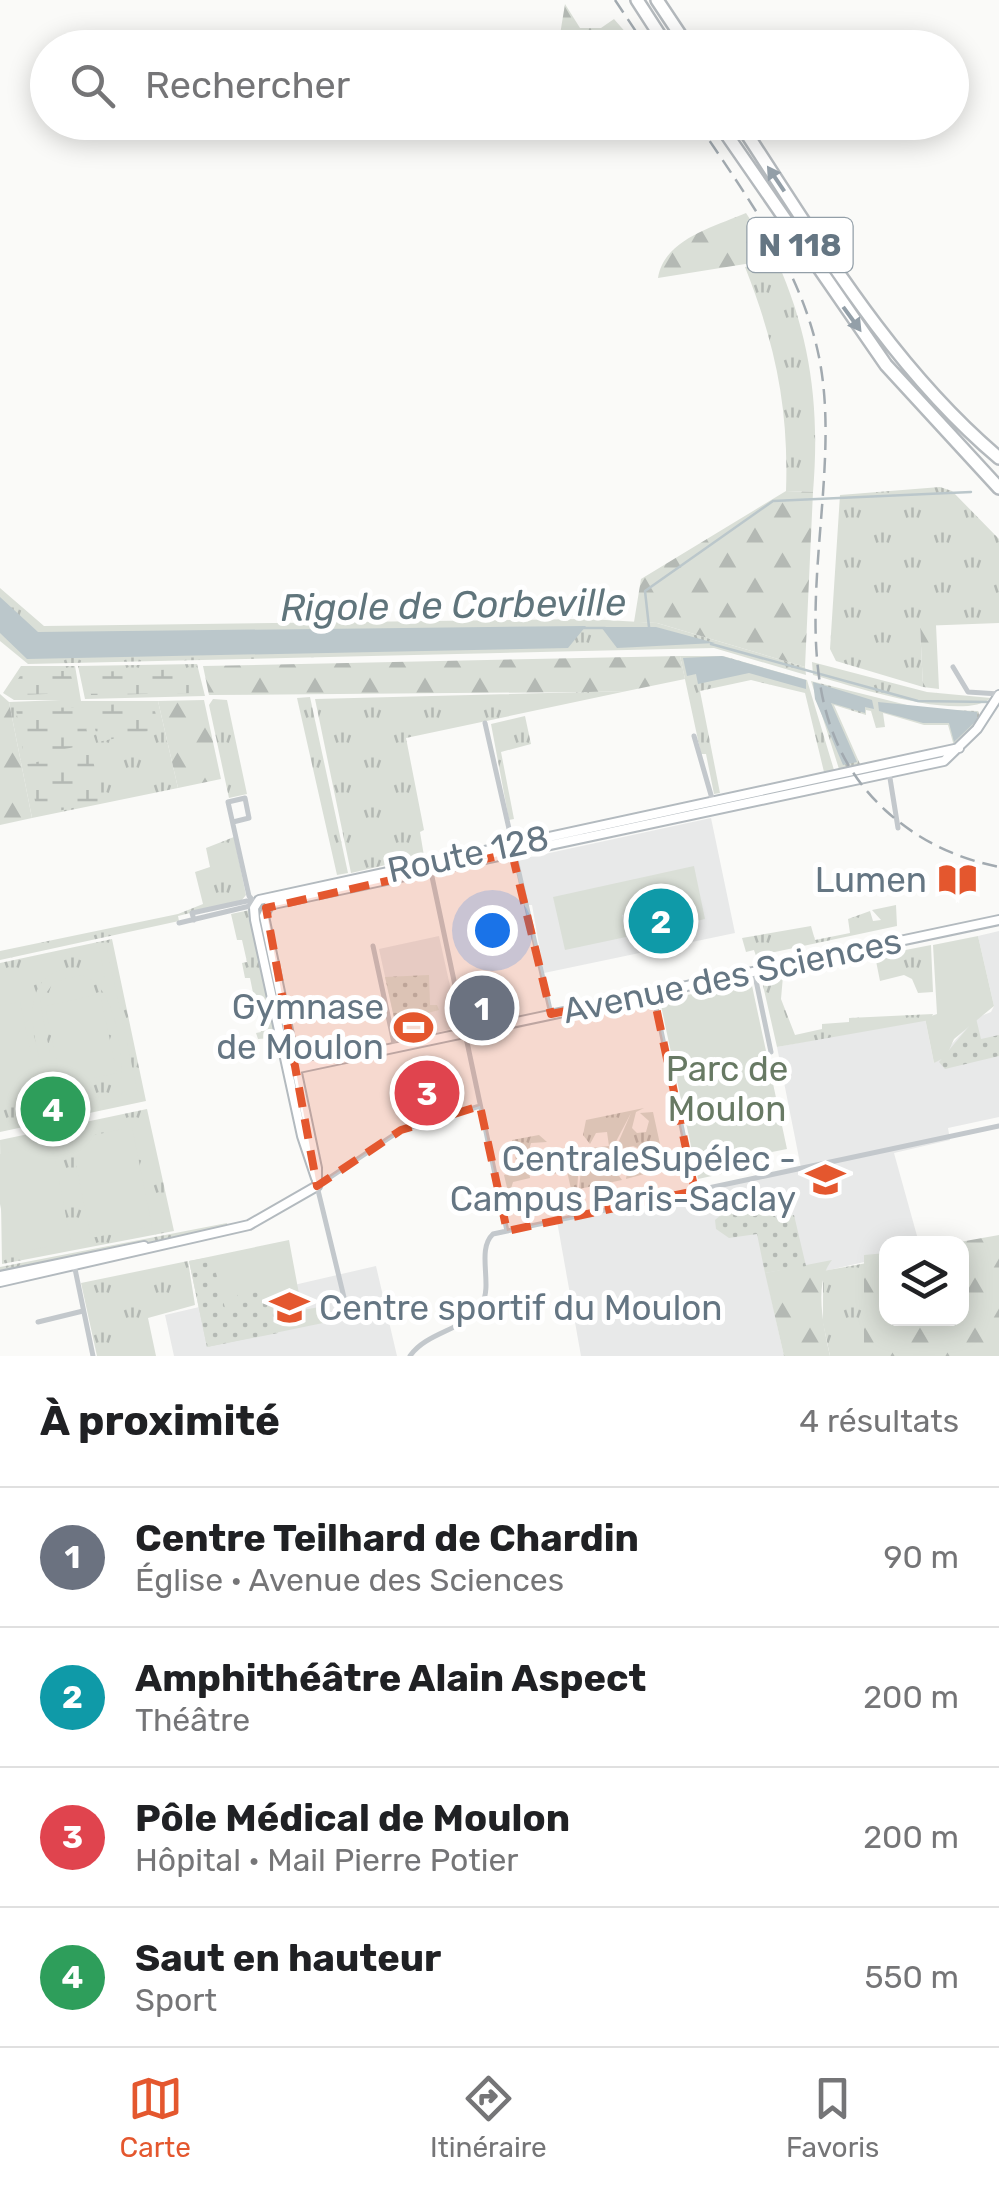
<!DOCTYPE html>
<html lang="fr">
<head>
<meta charset="utf-8">
<style>
  body { margin:0; font-family:Rubik,sans-serif; background:#f2f2f2; color:#202124 }
  .controls { position:absolute; right:30px; bottom:30px; display:grid; overflow:hidden; border-radius:20px; box-shadow:0 5px 25px #0003 }
  .controls button { width:90px; height:90px; display:grid; place-items:center; padding:0; border:0; border-bottom:2px solid #e0e0e0; background:#fff; color:#202124; font:50px sans-serif }
  .you { position:absolute; left:492px; top:930px; width:35px; height:35px; margin:-25px; border:8px solid #fff; border-radius:50%; background:#1a73e8; box-shadow:0 0 0 15px #1a73e833 }
  .badge { display:grid; place-items:center; width:65px; height:65px; border-radius:50%; background:#e4572e; color:#fff; font-size:32px; font-weight:700 }
  .pin { position:absolute; translate:-50% -50%; border:5px solid #fff; box-shadow:0 2px 10px #0006 }
  .list { margin:0; padding:0; list-style:none }
  h2 { display:flex; justify-content:space-between; align-items:center; height:130px; margin:0; padding:0 40px; font-size:42px }
  h2 small { font-size:32px; font-weight:400; color:#757577 }
  .list li { display:grid; grid-template-columns:65px 1fr auto; gap:30px; align-items:center; box-sizing:border-box; height:140px; padding:0 40px; border-top:2px solid #e0e0e0 }
  .list b { display:block; font-size:38px; white-space:nowrap }
  .list p { margin:0; font-size:32px; white-space:nowrap; color:#757577 }
  .list em { font-size:32px; font-style:normal; color:#757577 }
  .icon { flex:none; width:55px; height:55px; fill:none; stroke:currentColor; stroke-width:2; stroke-linecap:round; stroke-linejoin:round }
  .map { position:relative; flex:none; width:999px; height:1356px; overflow:hidden }
  .search { position:absolute; background:#fff; box-shadow:0 5px 25px #0003; left:30px; right:30px; top:30px; height:110px; display:flex; align-items:center; gap:25px; box-sizing:border-box; padding:0 35px; border-radius:55px; color:#757577; font-size:38px }
  .sheet { height:690px; background:#fff }
  nav { display:flex; justify-content:space-around; align-items:center; box-sizing:border-box; height:140px; border-top:2px solid #e0e0e0; background:#fff; font-size:28px; color:#757577 }
  nav a { display:grid; justify-items:center; gap:5px }
  nav .on { color:#e4572e }
  .map>svg:first-child { display:block }
</style>
</head>
<body>
<div class="map">
<svg width="999" height="1356" viewBox="0 0 999 1356">
  <defs>
    <pattern id="grass-tufts" width="24" height="20" patternUnits="userSpaceOnUse" patternTransform="scale(2.5)"><rect width="24" height="20" fill="#dadfd7"/><path d="M3 7l-1-3M5 7V3M7 7l1-3M15 17l-1-3M17 17v-4M19 17l1-3" fill="none" stroke="#b4b9b4"/></pattern>
    <pattern id="forest-firs" width="22" height="20" patternUnits="userSpaceOnUse" patternTransform="scale(2.5)"><rect width="22" height="20" fill="#dadfd7"/><path d="M5 1l3.5 6h-7zM16 11l3.5 6h-7z" fill="#b4b9b4"/></pattern>
    <pattern id="wetland-marsh" width="20" height="14" patternUnits="userSpaceOnUse" patternTransform="scale(2.5)"><rect width="20" height="14" fill="#dadfd7"/><path d="M1 5h8M5 5V1M11 12h8M15 12V8" fill="none" stroke="#b4b9b4"/></pattern>
    <pattern id="garden-dots" width="8" height="8" patternUnits="userSpaceOnUse" patternTransform="scale(2.5)"><rect width="8" height="8" fill="#dadfd7"/><path d="M2 2h.1M6 6h.1" fill="none" stroke="#b4b9b4" stroke-width="1.8" stroke-linecap="round"/></pattern>
  </defs>
  <rect width="100%" height="100%" fill="#fafaf8"/>
  <!-- built -->
  <path fill="#e8e9e9" d="M711,818L735,933L544,973L532,905H527L517,860Z
    M999,931V1117L948,1128L950,1140L894,1153L919,1243L886,1244V1257L768,1284L784,1356H581L557,1221L801,1168L777,1047L925,1018L934,1063L976,1018L991,1012L994,1006L978,936Z
    M439,936L459,1027L434,1033L429,1015L395,1022L379,949Z
    M376,1266L397,1356H174L165,1315Z"/>
  <!-- grass -->
  <path fill="url(#grass-tufts)" d="M777,261C811,337 820,409 813,492L786,491C789,408 775,343 745,267Z
    M940,487L952,491L999,539V623L920,626L923,687L836,661L830,649L840,495Z
    M0,588L44,626L589,619L657,623L805,667L806,675L714,648L28,664L0,641Z
    M680,656H723L807,680L834,770L824,772L805,693L751,680L700,691L720,793L714,794L706,754H701Z
    M812,662L927,692L991,698C962,723 849,685 813,675Z
    M197,664L205,696L85,699L78,666Z
    M21,666H75L81,701H158L178,788L32,818L9,702L61,700H14L3,693Z
    M811,681L923,709L978,711L981,721L954,746L948,725H924L883,713L885,727L876,728L871,711L866,710V715L834,705L860,764L839,769Z
    M627,691L406,738L424,830L420,832L424,856L351,873L315,699Z
    M310,697L348,873L337,875L297,698Z
    M213,699L227,700L247,794L229,798L209,705Z
    M525,716L531,744L501,752L514,819L509,820L491,724Z
    M234,837L246,895L242,900L178,916L179,921L0,960V951L178,914L203,904L195,872L210,867L206,848Z
    M896,905L897,926L756,956L754,950L746,952L742,938L811,926L815,940L850,933L848,919L870,911L873,921L881,920L872,910Z
    M250,910L283,1057L276,1055L272,1038L258,1039L256,1033L261,1032L250,978H245L242,963L247,962L242,940H237L231,914Z
    M112,939L146,1101L0,1132V963Z
    M931,945L933,992L918,993L912,979L904,975L880,981L875,956Z
    M783,976L781,999L795,1035L822,1029V1024L849,1022V1018L933,1014L930,1020L777,1047L762,981Z
    M644,1108L636,1112L632,1128L637,1133L646,1132L649,1121L640,1113L653,1112L663,1158L633,1146L615,1150L631,1113L611,1151L599,1154L591,1148L609,1146L607,1132L596,1133L590,1144L583,1135L586,1120Z
    M147,1109L174,1231L2,1264L0,1140Z
    M539,1135L547,1142L531,1143L529,1150L534,1158L543,1157L550,1147L564,1161H579L576,1206L559,1210L560,1194L546,1196L571,1189L567,1171L550,1175L548,1167L529,1172L530,1178L513,1182L509,1195L516,1199L509,1196L504,1175L518,1171L512,1140Z
    M633,1149L662,1161L659,1170L626,1179L629,1160L618,1155L611,1165L622,1180L579,1189L582,1159Z
    M227,1223L228,1228L0,1272V1267Z
    M188,1261L195,1305L148,1318L156,1356H97L81,1283Z
    M867,1263L864,1356H830L823,1323V1271Z"/>
  <!-- forest -->
  <path fill="url(#forest-firs)" d="M565,4L580,28H601L614,19L634,42L628,47H558Z
    M746,213L776,259L658,278C664,239 714,227 746,213Z
    M786,491L813,492L805,667L657,623L634,622L641,579Z
    M936,625L939,689L923,687L920,625Z
    M680,656L685,679L627,691L589,692L209,695L203,666Z
    M0,694L9,702L32,818L0,825Z
    M204,700L221,779L178,788L158,701Z
    M999,1235V1356H864V1255L886,1253V1318H962V1244L954,1243Z
    M832,1260C813,1283 824,1328 830,1356H784L765,1273Z"/>
  <!-- wetland -->
  <path fill="url(#wetland-marsh)" d="M193,669L196,693L91,695L88,672Z
    M23,671H70L75,693L15,695L10,692Z
    M153,702L159,729L98,742L90,706Z
    M81,707L90,744L24,757L16,709Z
    M91,751L102,802L38,815L27,764Z"/>
  <!-- park -->
  <path fill="#dadfd7" fill-rule="evenodd" d="M694,866L705,919L678,925L673,904L622,915L626,937L565,950L553,897Z
    M978,936L994,1006L954,1039L946,1057L934,1063L925,1018L937,1014L933,945Z
    M106,945L138,1094L127,1097L125,1091L108,1106L76,1110L50,1091C38,1056 13,986 60,970C77,965 92,969 105,978L99,947ZM81,975C115,984 121,1045 122,1076L112,1094L76,1102L56,1085L40,1002L54,982Z
    M751,981L787,1149L767,1153L763,1165L698,1179L660,1001Z
    M100,994L117,1073L62,1085L45,1006Z
    M20,1002L40,1097L0,1106V1006Z
    M132,1127L152,1226L91,1238L71,1140Z
    M52,1144L71,1242L10,1254L0,1204V1154Z
    M289,1240L302,1310L320,1307L323,1323L207,1347L189,1261Z"/>
  <!-- garden -->
  <path fill="url(#garden-dots)" d="M429,975L430,1005H437L439,1010L395,1022L385,977Z
    M976,1018L981,1039L999,1035V1056L945,1069L939,1062Z
    M743,1196H752L777,1218L794,1215L806,1266L765,1273L757,1234L729,1238L716,1229L715,1220Z
    M206,1258L208,1266L214,1265L225,1308L239,1305L237,1295L268,1288L270,1297L276,1296L277,1302L271,1304L278,1333L207,1347L189,1261Z"/>
  <!-- water -->
  <path fill="#bbc7cb" d="M0,597L38,632L586,626L568,648L27,659L0,633Z
    M601,627H656L715,643L617,648Z
    M722,656L806,680V689L749,673L698,684L696,674L687,676L683,658Z
    M813,682L872,700L874,709L865,707V713L831,703L857,762L843,765L815,699Z
    M878,702L977,712V720L954,742L949,723H923L879,711Z"/>
  <g fill="none" stroke-linecap="round" stroke-linejoin="round">
    <!-- stream -->
    <path stroke="#bbc7cb" stroke-width="2.5" d="M649,627L645,591L773,501L971,492
      M583,628H605
      M711,644L918,701L990,702"/>
    <defs>
      <path id="secondary" d="M294,1069L999,920
        M316,1178L302,1136L255,920L254,908L259,900L959,748
        M0,1276L144,1246
        M0,1282L249,1225L317,1186V1168L264,916L269,905L944,761L977,729L999,695"/>
      <path id="highway" d="M637,0L668,48
        M657,0L689,48
        M718,122L886,365L999,488
        M739,122C817,240 890,366 999,458"/>
    </defs>
    <!-- secondary casing -->
    <use href="#secondary" stroke="#b3babf" stroke-width="12"/>
    <!-- highway casing -->
    <use href="#highway" stroke="#b4b9bd" stroke-width="16"/>
    <!-- street -->
    <path stroke="#c3c8cc" stroke-width="5" d="M953,667L968,692L999,694
      M485,723L551,1014
      M694,736L713,802
      M889,772L898,828
      M233,822L249,818L245,798L228,802L249,896L256,904
      M431,872L507,1231
      M194,920L192,913L247,901L255,904
      M179,923L254,905
      M373,946L395,1048
      M754,971L771,1052
      M653,993L695,1190
      M74,1264L93,1356
      M349,1318L317,1186L401,1130L480,1106
      M38,1322L83,1311
      M410,1356C427,1331 468,1330 482,1304C493,1284 476,1250 493,1234L999,1126"/>
    <!-- secondary -->
    <use href="#secondary" stroke="#fff" stroke-width="8"/>
    <!-- highway -->
    <use href="#highway" stroke="#fff" stroke-width="11"/>
    <!-- rail -->
    <path stroke="#a2aab0" stroke-width="2.5" stroke-dasharray="15 8" stroke-linecap="butt" d="M615,0L647,48
      M697,122C746,196 801,268 819,357C849,505 759,693 885,810C918,840 955,858 999,867"/>
  </g>
  <!-- one-way arrows -->
  <defs><path id="oneway-solid" d="M-6-.8H1V-3.2L6.5 0L1 3.2V.8H-6Z" transform="scale(2.5)"/></defs>
  <g fill="#939fa8">
    <use href="#oneway-solid" transform="translate(776 179) rotate(-124)"/>
    <use href="#oneway-solid" transform="translate(852 319) rotate(54)"/>
  </g>
  <!-- marked area -->
  <path fill="#e4572e" fill-opacity="0.2" stroke="#e4572e" stroke-width="8" stroke-dasharray="20 12" stroke-linejoin="round" d="M512,853L551,1014L653,993L695,1191L507,1231L480,1106L401,1130L317,1186L266,908Z"/>
  <!-- icons -->
  <defs>
    <symbol id="library-bare" viewBox="-9 -9 18 18"><path d="M-6-4Q-3-5.5-.7-3.5V5Q-3 3-6 4ZM6-4Q3-5.5 .7-3.5V5Q3 3 6 4Z" fill="#e4572e" stroke="#fff" stroke-width="2.5" paint-order="stroke"/></symbol>
    <symbol id="stadium-bare" viewBox="-9 -9 18 18"><path d="M0-5a6.5 5 0 1 0 0 10a6.5 5 0 1 0 0-10ZM-3.5-1.8h7v3.6h-7Z" fill="#e4572e" stroke="#fff" stroke-width="2.5" paint-order="stroke"/></symbol>
    <symbol id="university-bare" viewBox="-9 -9 18 18"><path d="M0-5L7-2L0 1L-7-2ZM-4 1L0 2.5L4 1V4Q0 6-4 4Z" fill="#e4572e" stroke="#fff" stroke-width="2.5" paint-order="stroke"/></symbol>
  </defs>
  <g fill-rule="evenodd">
    <use href="#library-bare" x="930" y="852" width="55" height="55"/>
    <use href="#stadium-bare" x="386" y="1000" width="55" height="55"/>
    <use href="#university-bare" x="798" y="1152" width="55" height="55"/>
    <use href="#university-bare" x="262" y="1280" width="55" height="55"/>
  </g>
  <g text-anchor="middle" stroke-width="10" stroke-linejoin="round" paint-order="stroke">
    <!-- shield labels -->
    <rect fill="#fff" stroke="#939fa8" stroke-width="2.5" x="747.5" y="218" width="105" height="54" rx="8"/>
    <g font-size="32" font-weight="bold" fill="#657683">
      <text x="800" y="256">N 118</text>
    </g>
    <!-- street labels -->
    <g font-size="35" fill="#657683" stroke="#fff">
      <text transform="translate(468 854) rotate(-12)" y="12">Route 128</text>
      <text transform="translate(732 976) rotate(-12)" y="12">Avenue des Sciences</text>
    </g>
    <!-- poi labels -->
    <g font-size="35" fill="#657683" stroke="#fff" text-anchor="end">
      <text x="927" y="892">Lumen</text>
      <text x="384" y="1019">Gymnase<tspan x="384" dy="40">de Moulon</tspan></text>
      <text x="796" y="1171">CentraleSupélec -<tspan x="796" dy="40">Campus Paris-Saclay</tspan></text>
      <text x="319" y="1320" text-anchor="start">Centre sportif du Moulon</text>
    </g>
    <!-- park labels -->
    <g font-size="35" fill="#687a64" stroke="#fff">
      <text x="727" y="1081">Parc de<tspan x="727" dy="40">Moulon</tspan></text>
    </g>
    <!-- water labels -->
    <g font-size="38" font-style="italic" fill="#60757c" stroke="#fff">
      <text transform="translate(453 605) rotate(-1)" y="13">Rigole de Corbeville</text>
    </g>
  </g>
</svg>
<div class="controls">
<button><svg class="icon" aria-label="layers" viewBox="0 0 24 24"><path d="M12 4l9 5-9 5-9-5zM3 14l9 5 9-5"/></svg></button>
</div>
<div class="you"></div>
<div class="pin badge" style="left:482px;top:1008px;background:#6b7280">1</div>
<div class="pin badge" style="left:661px;top:921px;background:#0f9aa8">2</div>
<div class="pin badge" style="left:427px;top:1093px;background:#e0444e">3</div>
<div class="pin badge" style="left:53px;top:1109px;background:#2e9e5b">4</div>
<div class="search"><svg class="icon" aria-label="search" viewBox="0 0 24 24"><circle cx="10" cy="10" r="6"/><path d="M15 15l6 6"/></svg>Rechercher</div>
</div>
<section class="sheet">
<h2>À proximité<small>4 résultats</small></h2>
<ul class="list">
<li><span class="badge" style="background:#6b7280">1</span><div><b>Centre Teilhard de Chardin</b><p>Église · Avenue des Sciences</p></div><em>90 m</em></li>
<li><span class="badge" style="background:#0f9aa8">2</span><div><b>Amphithéâtre Alain Aspect</b><p>Théâtre</p></div><em>200 m</em></li>
<li><span class="badge" style="background:#e0444e">3</span><div><b>Pôle Médical de Moulon</b><p>Hôpital · Mail Pierre Potier</p></div><em>200 m</em></li>
<li><span class="badge" style="background:#2e9e5b">4</span><div><b>Saut en hauteur</b><p>Sport</p></div><em>550 m</em></li>
</ul>
</section>
<nav>
<a class="on"><svg class="icon" aria-label="map" viewBox="0 0 24 24"><path d="M3 6l6-2 6 2 6-2v14l-6 2-6-2-6 2zM9 4v14M15 6v14"/></svg>Carte</a>
<a><svg class="icon" aria-label="directions" viewBox="0 0 24 24"><path d="M12 3l9 9-9 9-9-9zM9 14v-3h6M13 9l2 2-2 2"/></svg>Itinéraire</a>
<a><svg class="icon" aria-label="saved" viewBox="0 0 24 24"><path d="M7 4h10v16l-5-4-5 4z"/></svg>Favoris</a>
</nav>
</body>
</html>
